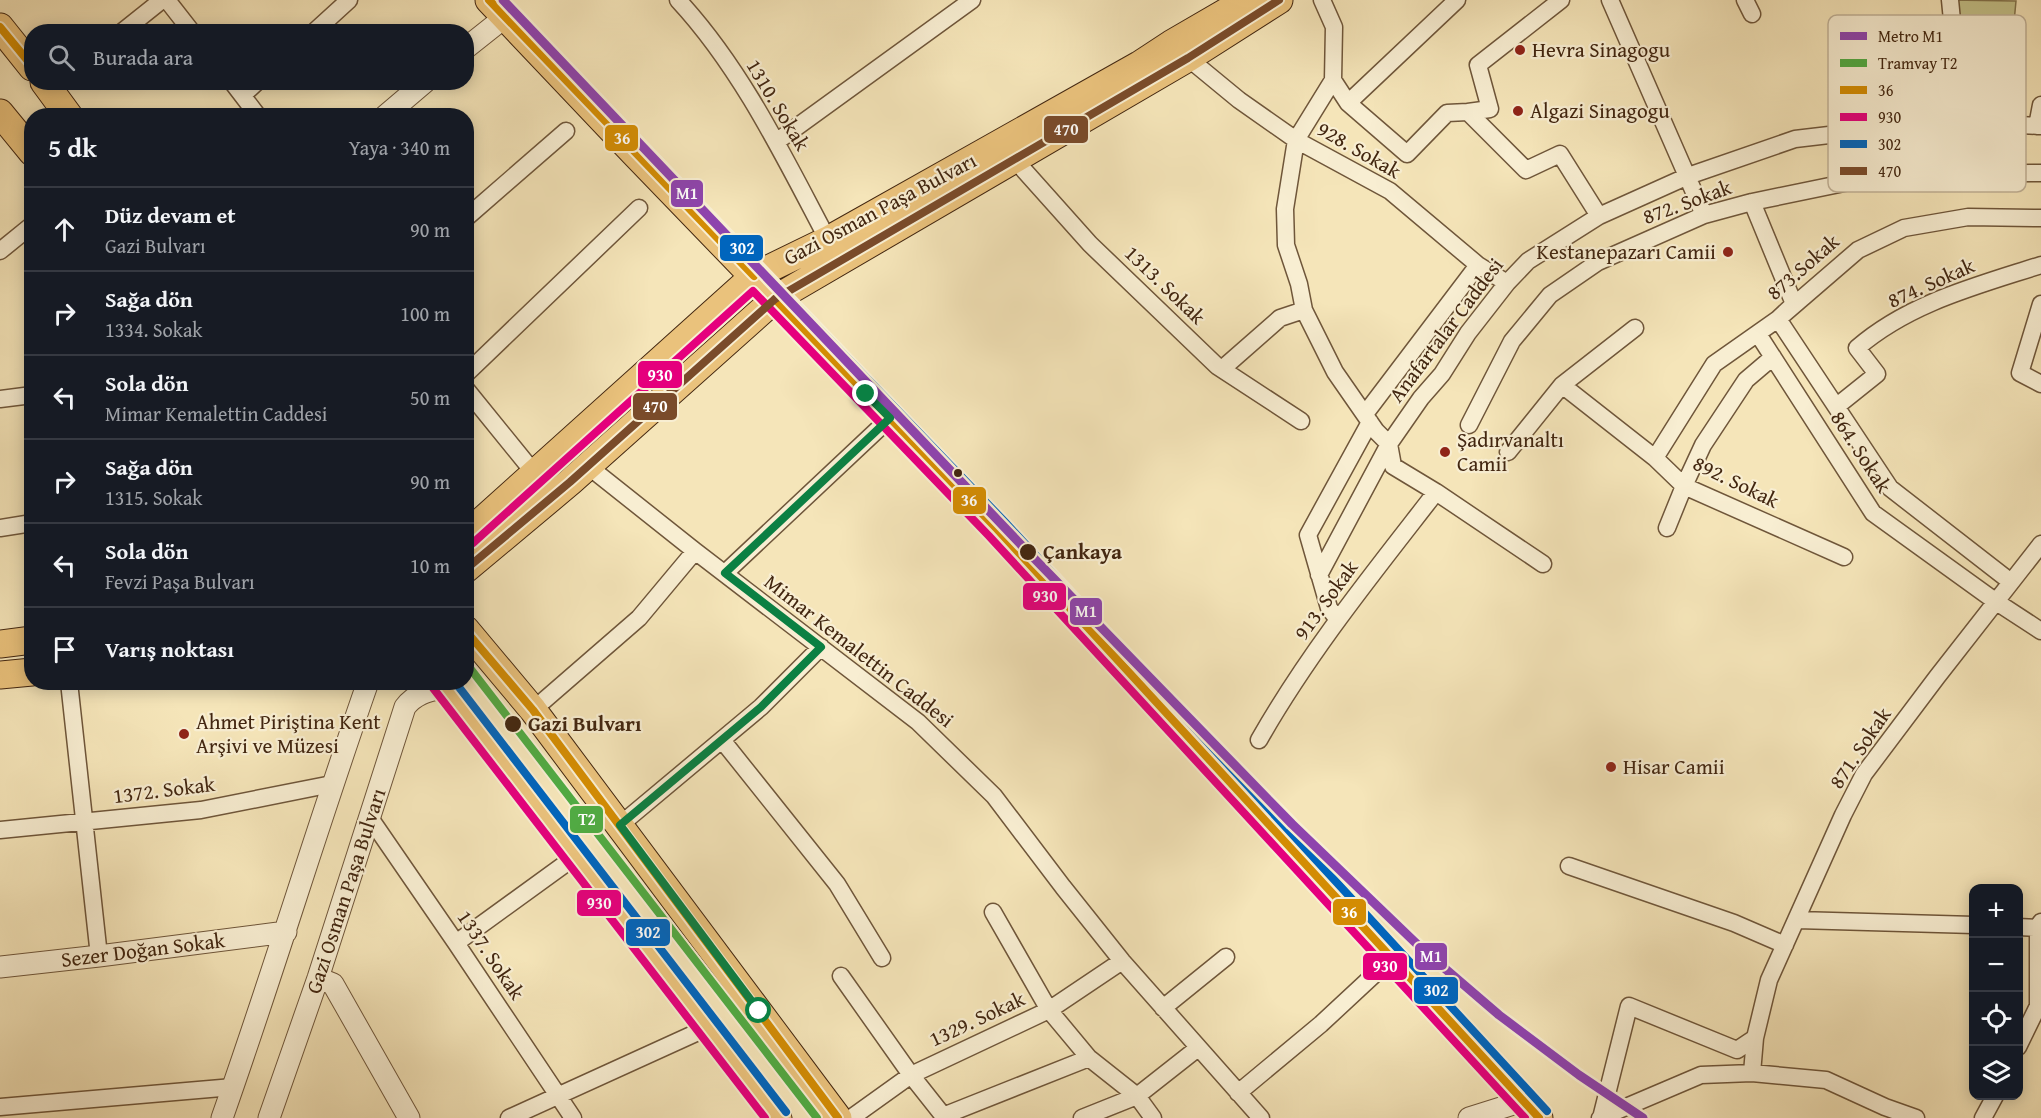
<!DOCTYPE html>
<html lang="tr">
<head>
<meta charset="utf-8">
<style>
  body { margin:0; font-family:"Gentium Book Plus",serif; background:#20242c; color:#f1f3f6 }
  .controls { position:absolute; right:18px; bottom:18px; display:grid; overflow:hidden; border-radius:12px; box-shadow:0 3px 15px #0003 }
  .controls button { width:54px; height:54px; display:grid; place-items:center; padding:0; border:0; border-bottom:2px solid #363941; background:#171b24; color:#f1f3f6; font:30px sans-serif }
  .stop { position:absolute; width:18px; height:18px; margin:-14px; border:4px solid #0b8043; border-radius:50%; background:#fff }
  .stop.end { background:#0b8043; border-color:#fff; box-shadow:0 2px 6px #0008 }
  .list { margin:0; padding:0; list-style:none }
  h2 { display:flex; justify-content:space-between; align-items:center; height:78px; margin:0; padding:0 24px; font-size:26px }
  h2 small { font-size:20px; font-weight:400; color:#9ea1a6 }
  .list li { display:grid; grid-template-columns:39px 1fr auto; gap:18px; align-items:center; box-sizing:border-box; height:84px; padding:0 24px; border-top:2px solid #363941 }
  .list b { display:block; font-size:22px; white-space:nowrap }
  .list p { margin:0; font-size:20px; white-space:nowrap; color:#9ea1a6 }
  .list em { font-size:20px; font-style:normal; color:#9ea1a6 }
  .icon { flex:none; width:33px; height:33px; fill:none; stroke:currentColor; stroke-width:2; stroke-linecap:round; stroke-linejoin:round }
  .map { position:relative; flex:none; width:2041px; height:1118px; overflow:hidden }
  .search { position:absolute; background:#171b24; box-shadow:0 3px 15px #0003; left:24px; top:24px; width:450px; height:66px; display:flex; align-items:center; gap:15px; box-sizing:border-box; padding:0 21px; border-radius:24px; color:#9ea1a6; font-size:22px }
  .panel { position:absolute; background:#171b24; box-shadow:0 3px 15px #0003; left:24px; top:108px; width:450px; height:582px; border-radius:24px }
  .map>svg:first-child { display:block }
</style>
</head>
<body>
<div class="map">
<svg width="2041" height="1118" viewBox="0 0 2041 1118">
  <rect width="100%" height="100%" fill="#f5e5b9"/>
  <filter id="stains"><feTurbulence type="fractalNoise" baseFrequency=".00333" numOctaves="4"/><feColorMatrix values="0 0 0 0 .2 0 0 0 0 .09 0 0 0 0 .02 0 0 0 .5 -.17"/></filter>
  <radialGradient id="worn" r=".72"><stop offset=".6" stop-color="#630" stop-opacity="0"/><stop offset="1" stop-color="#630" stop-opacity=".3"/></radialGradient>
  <!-- park -->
  <path fill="#c4c28a" stroke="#83744d" stroke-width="1.5" d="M1950,0L2016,1L2013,33L1994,40L1979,36L1969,85L1958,86Z"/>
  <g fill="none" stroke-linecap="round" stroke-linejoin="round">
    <defs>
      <path id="minor" d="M167,0L192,32
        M678,0C742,69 784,157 828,240
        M1322,0L1334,27L1333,80L1296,140L1285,209L1286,245L1299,284L1304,310L1335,372L1376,431L1389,444
        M1610,0L1704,215
        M1745,0L1752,14
        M1950,0L1962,122
        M122,32L162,0
        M314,32L349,0
        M1188,58L1239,100L1296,140L1390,191L1478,265L1507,283
        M1333,80L1348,103L1407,154L1447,113L1468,112L1526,170L1560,154L1599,216
        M232,82L258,116
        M243,95L257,82
        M1348,103L1457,0
        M1468,112L1490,109L1478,65L1561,0
        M2037,126L2041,105
        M776,142L972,0
        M1015,160L1090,244L1217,366L1301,421
        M1752,202L1794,304L1778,319L1890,488L2011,582
        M466,218L566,131
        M0,251L32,225
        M2041,304L2020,373L2041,384
        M1758,334L1873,513L1995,601L2041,631
        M1222,369L1280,318L1304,310
        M466,374L639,208
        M1562,385L1655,458L1684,486L1844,557
        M466,389L535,474
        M0,399L32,395
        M1837,406L1877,374L1857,348C1909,303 1976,286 2041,265
        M1365,414L1478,265
        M1469,425L1512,341L1550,295L1598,262L1704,215L1752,202L1888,174L2041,173
        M1389,444L1393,466L1436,492L1543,564
        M1508,452L1562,385L1635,328
        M1655,458L1714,364L1778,319L1858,250L1904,228L1968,217L2041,218
        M588,466L695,551L918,722L994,796L1063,887L1122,961L1261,1118
        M0,528L32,523
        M1667,528L1684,486L1703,445L1746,380L1773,357
        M725,573L890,418
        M1319,575L1389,444L1421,398L1442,374L1468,333L1507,283L1528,261L1599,216L1688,176L1795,139L1931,123L1962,122L2041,126
        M1338,620L1329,608L1308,535L1370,422
        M69,682L99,956
        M533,710L639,618L695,551
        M722,740L837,884L882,958
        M1259,740C1309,652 1374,572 1436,492
        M370,818L456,943L573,1118
        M620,825L761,707L821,647
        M0,830L201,810L332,784
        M1569,866L1734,923L1785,945
        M993,912L1049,1010L1089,1058L1137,1096L1153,1118
        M1797,920L1974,925
        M2018,927L2041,928
        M456,943L576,856
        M841,976L911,1075L945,1118
        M1163,1008L1226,957
        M2018,1047L2038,1006V927L2041,922
        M1752,1073L1755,1038L1769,980L1843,815L1864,774L1937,677L2041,544
        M1238,1093L1321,1024L1392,958
        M0,1107L233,1087
        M943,1116L1089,1058
        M509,1118L709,1027
        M851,1118L911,1075L1049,1010L1122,961
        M1082,1118L1137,1096L1198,1048
        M1600,1118L1701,1075L1752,1073L1826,1080L1885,1107L1916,1118
        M1601,1118L1629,1006L1737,1050L1755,1038
        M1983,1118L1995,1096"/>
      <path id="tertiary" d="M466,48L505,17
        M385,116L425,82
        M0,967L99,956L286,932
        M318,978L333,984L409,1118
        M222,1118C273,974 317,827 368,682
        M269,1118L318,978L405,707C416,693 429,691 445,687
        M1469,1118L1523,1101"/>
      <path id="primary" d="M489,0L634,153L997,529L1539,1118
        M0,27L32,67
        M44,82L69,116
        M0,113L32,152
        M466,535L754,276L828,240L1139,65L1171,44L1245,1
        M466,569L570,482L775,299L1188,58L1279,0
        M466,630L533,710L838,1118
        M0,644L32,640
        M0,675L32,672
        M441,682L778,1118"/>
    </defs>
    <!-- minor casing -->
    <use href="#minor" stroke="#6f563a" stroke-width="19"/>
    <!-- tertiary casing -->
    <use href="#tertiary" stroke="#6f563a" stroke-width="23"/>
    <!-- primary casing -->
    <use href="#primary" stroke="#422610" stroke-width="29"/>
    <!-- minor -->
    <use href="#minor" stroke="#f8eed2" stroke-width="16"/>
    <!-- tertiary -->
    <use href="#tertiary" stroke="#f8eed2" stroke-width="21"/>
    <!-- primary -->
    <use href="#primary" stroke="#eac27c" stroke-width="27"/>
    <defs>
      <path id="bus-1" d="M489,0L754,276
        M0,27L32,66
        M775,299L997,529L1539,1118
        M466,631L533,710L838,1118"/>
      <path id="bus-2" d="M473,543L753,291L989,536L1525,1118
        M433,688L765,1118"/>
      <path id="bus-3" d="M503,0L1005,522L1547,1111
        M455,682L786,1112"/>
      <path id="bus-4" d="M466,569L570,482L775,299L1188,58L1279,0"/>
    </defs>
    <!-- bus-1 casing -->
    <use href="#bus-1" stroke="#f8eed2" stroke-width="12"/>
    <!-- bus-2 casing -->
    <use href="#bus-2" stroke="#f8eed2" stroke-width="12"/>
    <!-- bus-3 casing -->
    <use href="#bus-3" stroke="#f8eed2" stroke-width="12"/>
    <!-- bus-4 casing -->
    <use href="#bus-4" stroke="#f8eed2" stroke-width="12"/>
    <!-- bus-1 -->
    <use href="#bus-1" stroke="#d38c03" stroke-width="8"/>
    <!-- bus-2 -->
    <use href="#bus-2" stroke="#e5007d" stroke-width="8"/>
    <!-- bus-3 -->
    <use href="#bus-3" stroke="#0065bd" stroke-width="8"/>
    <!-- bus-4 -->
    <use href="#bus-4" stroke="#7a4b2a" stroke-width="8"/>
    <defs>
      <path id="tram-1" d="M466,663L817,1118"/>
    </defs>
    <!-- tram-1 casing -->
    <use href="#tram-1" stroke="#f8eed2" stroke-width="12"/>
    <!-- tram-1 -->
    <use href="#tram-1" stroke="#50ab43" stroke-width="8"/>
    <defs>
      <path id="metro-1" d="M503,0L1027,551L1292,824L1421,948L1499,1015L1579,1075L1643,1118"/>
    </defs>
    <!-- metro-1 casing -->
    <use href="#metro-1" stroke="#f8eed2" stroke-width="14"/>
    <!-- metro-1 -->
    <use href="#metro-1" stroke="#8e44ad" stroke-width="9"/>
  </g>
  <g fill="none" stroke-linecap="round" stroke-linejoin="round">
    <!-- route -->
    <path stroke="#0b8043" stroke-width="8" d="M759,1011L620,825L761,707L821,647L725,573L890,418L866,394"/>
  </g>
  <!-- markers -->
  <g fill="#8f2418" stroke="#f8eed2" stroke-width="2">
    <circle cx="1520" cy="50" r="6"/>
    <circle cx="1518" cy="111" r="6"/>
    <circle cx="1728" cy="252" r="6"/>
    <circle cx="1445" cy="452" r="6"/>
    <circle cx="184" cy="734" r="6"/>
    <circle cx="1611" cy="767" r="6"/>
  </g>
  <g fill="#422610" stroke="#f8eed2" stroke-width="2">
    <circle cx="958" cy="473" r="5"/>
    <circle cx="1028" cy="552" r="9"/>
    <circle cx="513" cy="724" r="9"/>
  </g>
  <g text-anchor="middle" stroke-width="4.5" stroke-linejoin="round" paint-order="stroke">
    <!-- poi labels -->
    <g font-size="21" fill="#422610" stroke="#f8eed2" text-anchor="start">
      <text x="1532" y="57">Hevra Sinagogu</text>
      <text x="1530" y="118">Algazi Sinagogu</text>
      <text x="1716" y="259" text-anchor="end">Kestanepazarı Camii</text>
      <text x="1457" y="447">Şadırvanaltı<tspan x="1457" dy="24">Camii</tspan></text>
      <text x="196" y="729">Ahmet Piriştina Kent<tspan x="196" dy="24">Arşivi ve Müzesi</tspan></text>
      <text x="1623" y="774">Hisar Camii</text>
    </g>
    <!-- street labels -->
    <g font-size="21" fill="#422610" stroke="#f8eed2">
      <text transform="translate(778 105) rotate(59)" y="7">1310. Sokak</text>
      <text transform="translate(1359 150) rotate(30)" y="7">928. Sokak</text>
      <text transform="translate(1687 202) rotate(-20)" y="7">872. Sokak</text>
      <text transform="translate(880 209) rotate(-28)" y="7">Gazi Osman Paşa Bulvarı</text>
      <text transform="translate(1803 267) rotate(-41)" y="7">873.Sokak</text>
      <text transform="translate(1931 283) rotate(-24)" y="7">874. Sokak</text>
      <text transform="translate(1165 285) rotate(44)" y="7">1313. Sokak</text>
      <text transform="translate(1446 330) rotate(-53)" y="7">Anafartalar Caddesi</text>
      <text transform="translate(1861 452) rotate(57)" y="7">864. Sokak</text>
      <text transform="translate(1736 482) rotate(26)" y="7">892. Sokak</text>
      <text transform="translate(1326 600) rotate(-54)" y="7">913. Sokak</text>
      <text transform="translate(859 651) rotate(38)" y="7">Mimar Kemalettin Caddesi</text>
      <text transform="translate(1860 748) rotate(-56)" y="7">871. Sokak</text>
      <text transform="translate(164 790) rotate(-7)" y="7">1372. Sokak</text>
      <text transform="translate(346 891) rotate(-72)" y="7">Gazi Osman Paşa Bulvarı</text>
      <text transform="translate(143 950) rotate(-7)" y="7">Sezer Doğan Sokak</text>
      <text transform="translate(491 955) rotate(56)" y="7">1337. Sokak</text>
      <text transform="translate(977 1019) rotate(-25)" y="7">1329. Sokak</text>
    </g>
    <!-- stop labels -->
    <g font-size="21" font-weight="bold" fill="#422610" stroke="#f8eed2" text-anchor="start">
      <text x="1043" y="559">Çankaya</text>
      <text x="528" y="731">Gazi Bulvarı</text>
    </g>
  </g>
  <!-- legend -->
  <rect x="1828" y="15" width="198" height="177" rx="9" fill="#f8eed2" stroke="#c1b298" stroke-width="1.5"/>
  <rect x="1840" y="32" width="27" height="8" fill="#8e44ad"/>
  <rect x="1840" y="59" width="27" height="8" fill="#50ab43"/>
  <rect x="1840" y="86" width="27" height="8" fill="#d38c03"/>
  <rect x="1840" y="113" width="27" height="8" fill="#e5007d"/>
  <rect x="1840" y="140" width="27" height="8" fill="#0065bd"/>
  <rect x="1840" y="167" width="27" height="8" fill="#7a4b2a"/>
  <g font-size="16" fill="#422610">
    <text x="1878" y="42">Metro M1</text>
    <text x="1878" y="69">Tramvay T2</text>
    <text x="1878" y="96">36</text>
    <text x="1878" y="123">930</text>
    <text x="1878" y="150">302</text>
    <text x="1878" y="177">470</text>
  </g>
  <g stroke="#f8eed2" stroke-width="2">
    <rect x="1043" y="115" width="46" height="29" rx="6" fill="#7a4b2a"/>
    <rect x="604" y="124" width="35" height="28" rx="6" fill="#d38c03"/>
    <rect x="670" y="179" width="34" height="29" rx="6" fill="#8e44ad"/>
    <rect x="719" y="234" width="45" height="28" rx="6" fill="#0065bd"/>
    <rect x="637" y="360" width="46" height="29" rx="6" fill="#e5007d"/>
    <rect x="632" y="392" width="46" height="29" rx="6" fill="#7a4b2a"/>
    <rect x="952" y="486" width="35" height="29" rx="6" fill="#d38c03"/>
    <rect x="1022" y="582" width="45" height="29" rx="6" fill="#e5007d"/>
    <rect x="1069" y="597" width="34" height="29" rx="6" fill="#8e44ad"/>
    <rect x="569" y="805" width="35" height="29" rx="6" fill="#50ab43"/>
    <rect x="576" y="889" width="46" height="28" rx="6" fill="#e5007d"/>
    <rect x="1332" y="898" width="35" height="28" rx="6" fill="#d38c03"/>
    <rect x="625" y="918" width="46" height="29" rx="6" fill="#0065bd"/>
    <rect x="1414" y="942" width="34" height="29" rx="6" fill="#8e44ad"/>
    <rect x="1362" y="952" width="46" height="29" rx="6" fill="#e5007d"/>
    <rect x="1413" y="976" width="46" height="29" rx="6" fill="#0065bd"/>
  </g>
  <g font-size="16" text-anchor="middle" font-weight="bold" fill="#fff">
    <text x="1066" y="135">470</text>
    <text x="622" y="144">36</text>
    <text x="687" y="199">M1</text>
    <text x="742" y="254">302</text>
    <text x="660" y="381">930</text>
    <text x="655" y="412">470</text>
    <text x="969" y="506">36</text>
    <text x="1045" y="602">930</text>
    <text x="1086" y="617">M1</text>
    <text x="587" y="825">T2</text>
    <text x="599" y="909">930</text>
    <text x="1349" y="918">36</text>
    <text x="648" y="938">302</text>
    <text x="1431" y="962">M1</text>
    <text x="1385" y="972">930</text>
    <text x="1436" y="996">302</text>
  </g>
  <rect width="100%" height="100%" filter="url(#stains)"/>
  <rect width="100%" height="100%" fill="url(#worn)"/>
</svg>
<div class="controls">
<button>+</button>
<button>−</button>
<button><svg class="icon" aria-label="locate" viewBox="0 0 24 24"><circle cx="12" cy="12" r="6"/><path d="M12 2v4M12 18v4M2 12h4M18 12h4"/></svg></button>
<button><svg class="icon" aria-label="layers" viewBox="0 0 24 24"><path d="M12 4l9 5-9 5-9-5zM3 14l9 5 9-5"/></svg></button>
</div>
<div class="stop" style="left:759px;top:1011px"></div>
<div class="stop end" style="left:866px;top:394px"></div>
<div class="search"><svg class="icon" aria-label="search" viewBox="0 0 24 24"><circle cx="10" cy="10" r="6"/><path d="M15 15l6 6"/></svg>Burada ara</div>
<section class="panel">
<h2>5 dk<small>Yaya · 340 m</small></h2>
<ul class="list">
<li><svg class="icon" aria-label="ahead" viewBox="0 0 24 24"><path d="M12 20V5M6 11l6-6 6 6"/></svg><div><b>Düz devam et</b><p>Gazi Bulvarı</p></div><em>90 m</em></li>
<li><svg class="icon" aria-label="right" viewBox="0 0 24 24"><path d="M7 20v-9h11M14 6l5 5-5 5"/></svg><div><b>Sağa dön</b><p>1334. Sokak</p></div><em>100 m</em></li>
<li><svg class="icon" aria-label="left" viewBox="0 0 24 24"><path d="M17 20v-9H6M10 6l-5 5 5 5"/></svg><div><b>Sola dön</b><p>Mimar Kemalettin Caddesi</p></div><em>50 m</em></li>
<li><svg class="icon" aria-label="right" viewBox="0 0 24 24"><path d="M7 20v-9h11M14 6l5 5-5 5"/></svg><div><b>Sağa dön</b><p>1315. Sokak</p></div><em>90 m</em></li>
<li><svg class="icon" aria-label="left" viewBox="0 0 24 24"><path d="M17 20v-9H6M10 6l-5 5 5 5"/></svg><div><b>Sola dön</b><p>Fevzi Paşa Bulvarı</p></div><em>10 m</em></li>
<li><svg class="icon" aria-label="arrive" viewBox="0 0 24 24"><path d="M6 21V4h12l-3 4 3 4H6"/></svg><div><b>Varış noktası</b></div></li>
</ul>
</section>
</div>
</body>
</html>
